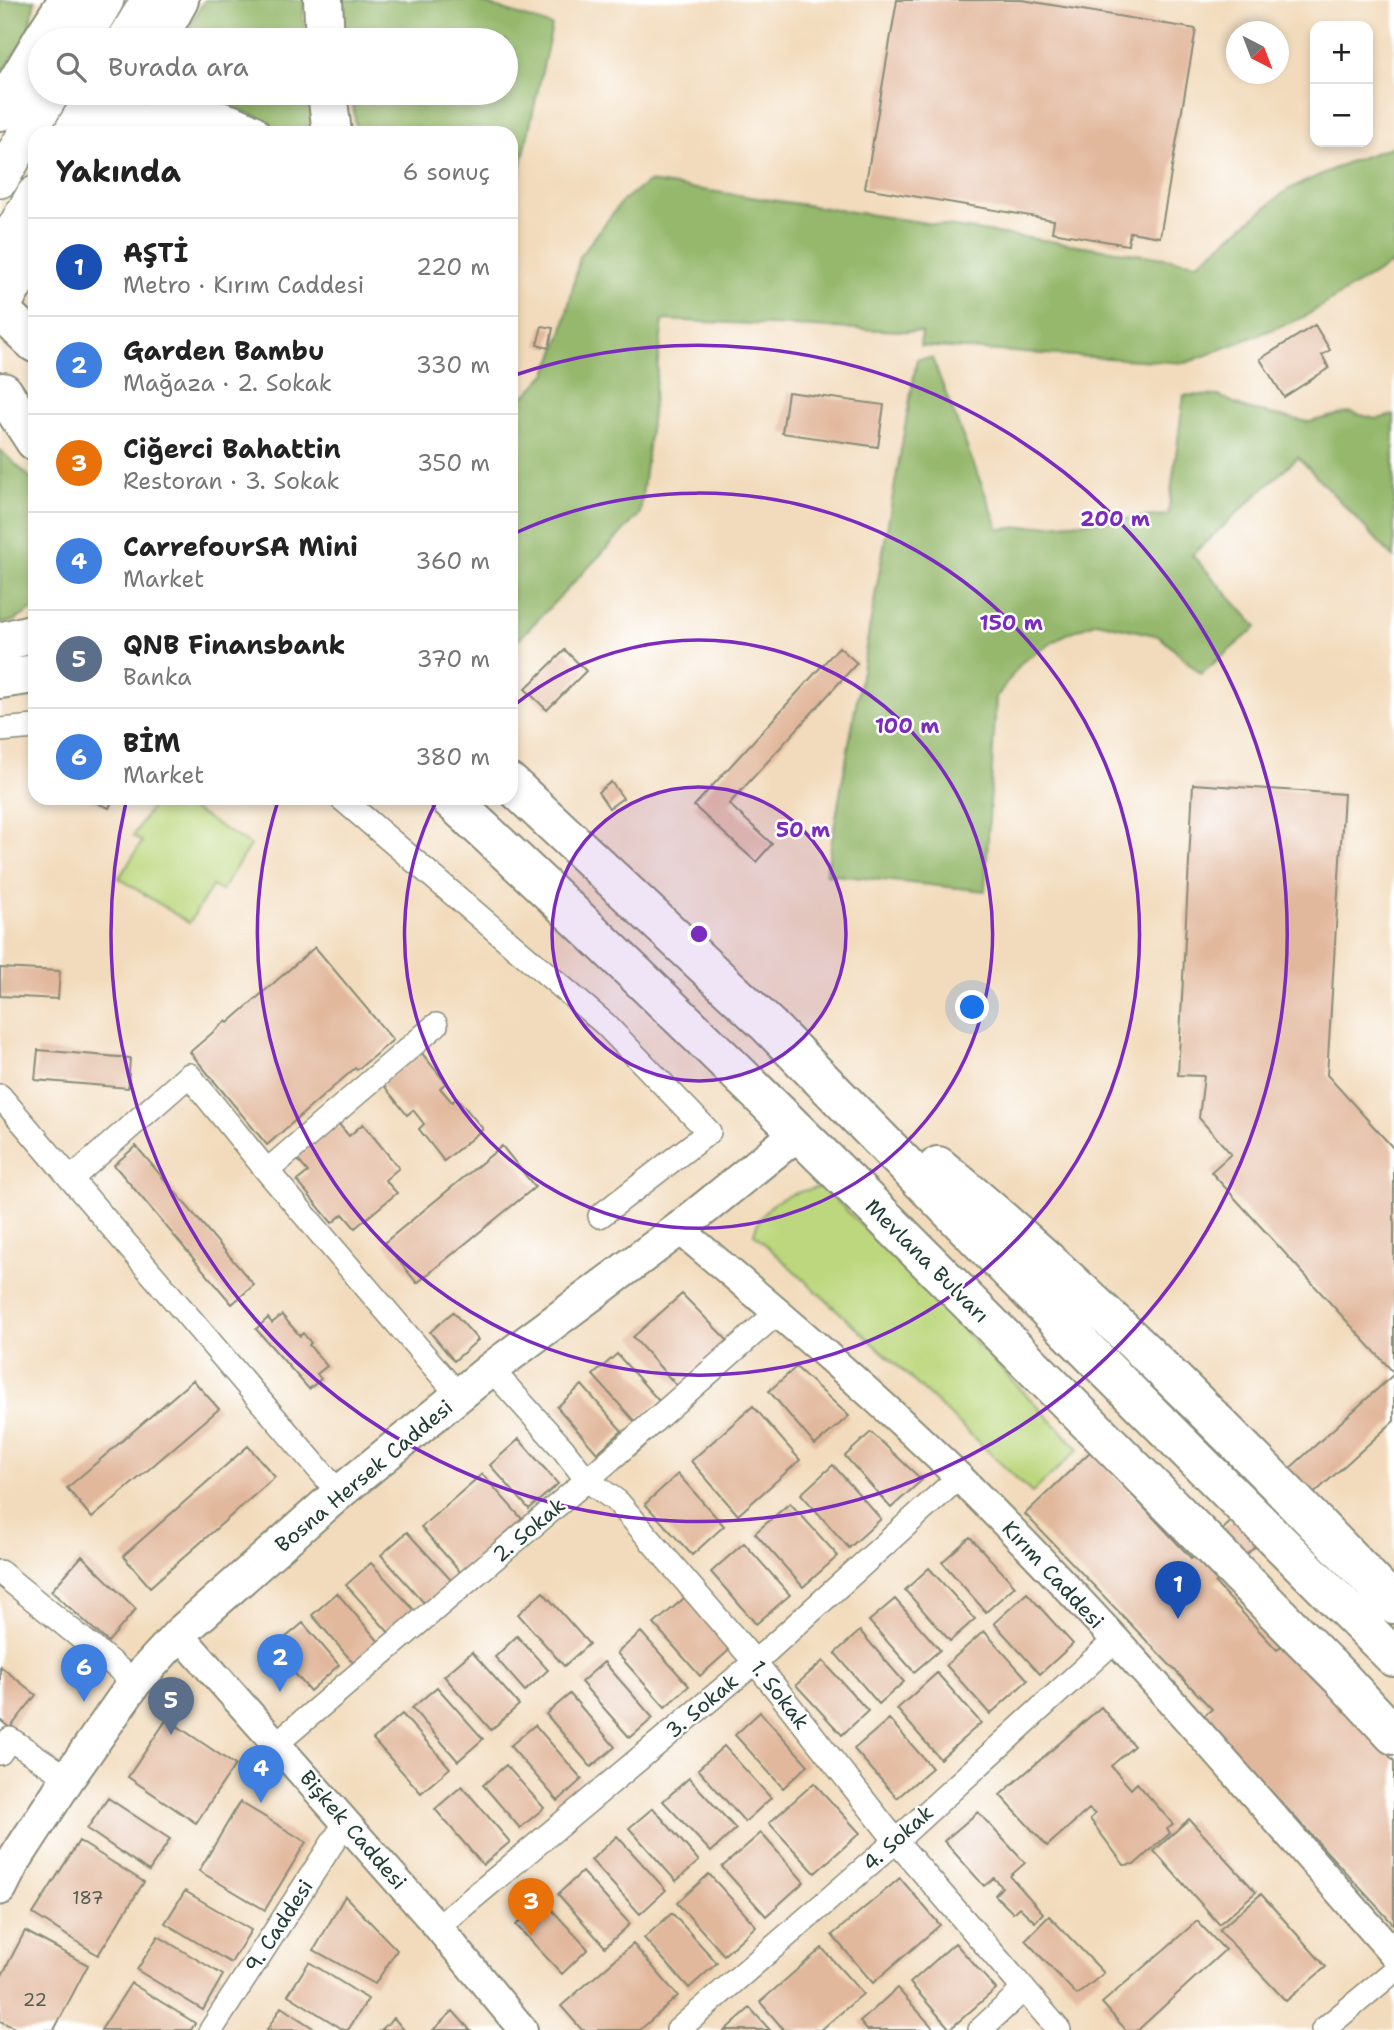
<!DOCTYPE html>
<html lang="tr">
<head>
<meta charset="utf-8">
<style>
  body { margin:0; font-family:"Shantell Sans",sans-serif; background:#f6f6f6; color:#222 }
  .controls { position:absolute; right:21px; top:21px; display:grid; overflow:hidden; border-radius:14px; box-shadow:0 4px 10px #0003 }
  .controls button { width:63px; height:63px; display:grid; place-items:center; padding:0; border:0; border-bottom:2px solid #e0e0e0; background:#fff; color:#222; font:35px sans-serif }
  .compass { position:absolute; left:1226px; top:21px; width:63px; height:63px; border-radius:50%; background:#fff; box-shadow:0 4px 10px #0003; rotate:138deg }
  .you { position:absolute; left:973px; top:1008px; width:24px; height:24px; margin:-18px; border:5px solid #fff; border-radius:50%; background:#1a73e8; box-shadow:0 0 0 10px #1a73e833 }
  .badge { display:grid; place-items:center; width:46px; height:46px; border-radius:50%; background:#c8321e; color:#fff; font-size:23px; font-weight:700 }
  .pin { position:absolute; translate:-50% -58px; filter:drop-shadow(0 2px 4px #0008) }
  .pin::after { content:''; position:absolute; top:37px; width:24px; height:21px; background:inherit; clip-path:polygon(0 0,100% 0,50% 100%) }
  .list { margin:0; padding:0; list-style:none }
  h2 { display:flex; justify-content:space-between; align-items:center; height:91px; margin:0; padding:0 28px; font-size:30px }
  h2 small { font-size:23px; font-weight:400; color:#767676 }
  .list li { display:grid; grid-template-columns:46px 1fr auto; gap:21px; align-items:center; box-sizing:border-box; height:98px; padding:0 28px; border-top:2px solid #e0e0e0 }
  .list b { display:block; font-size:26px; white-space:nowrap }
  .list p { margin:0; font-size:23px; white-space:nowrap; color:#767676 }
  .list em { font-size:23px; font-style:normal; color:#767676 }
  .icon { flex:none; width:38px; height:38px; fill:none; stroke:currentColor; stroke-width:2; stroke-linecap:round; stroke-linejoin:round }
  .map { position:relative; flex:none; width:1394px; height:2030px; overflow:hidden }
  .search { position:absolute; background:#fff; box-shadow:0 4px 10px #0003; left:28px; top:28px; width:490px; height:77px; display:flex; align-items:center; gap:18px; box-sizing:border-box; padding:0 24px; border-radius:38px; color:#767676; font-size:26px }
  .panel { position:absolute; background:#fff; box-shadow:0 4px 10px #0003; left:28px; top:126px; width:490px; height:679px; border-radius:21px }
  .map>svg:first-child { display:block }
</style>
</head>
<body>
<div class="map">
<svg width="1394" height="2030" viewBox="0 0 1394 2030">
  <rect width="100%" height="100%" fill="#fff"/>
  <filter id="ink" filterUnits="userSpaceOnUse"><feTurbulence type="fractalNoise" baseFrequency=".0143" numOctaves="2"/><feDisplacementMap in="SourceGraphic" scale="14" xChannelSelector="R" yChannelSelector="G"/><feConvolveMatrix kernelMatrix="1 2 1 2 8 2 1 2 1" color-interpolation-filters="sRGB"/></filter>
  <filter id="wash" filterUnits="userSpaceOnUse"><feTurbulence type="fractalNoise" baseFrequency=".00686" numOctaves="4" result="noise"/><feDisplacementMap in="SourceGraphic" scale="28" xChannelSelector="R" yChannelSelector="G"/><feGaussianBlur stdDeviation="1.57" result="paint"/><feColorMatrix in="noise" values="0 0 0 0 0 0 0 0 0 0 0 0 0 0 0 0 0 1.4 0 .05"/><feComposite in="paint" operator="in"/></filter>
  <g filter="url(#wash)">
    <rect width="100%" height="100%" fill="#f2dbbc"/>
    <!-- green -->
    <path fill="#bcd77d" stroke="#6e8a58" stroke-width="2" d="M157,798H174L250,845L221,891L212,886L189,923L119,878L142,842L133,836Z
      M824,1187L1079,1449L1032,1493L886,1355L754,1234C762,1200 793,1191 824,1187Z"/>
    <!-- forest -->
    <path fill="#95b86c" stroke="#5a7a50" stroke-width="2" d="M0,0H35L29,30L0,77Z
      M205,0H304L303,18L307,40H180Z
      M341,0H474L552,26L511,212V133H357L351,93H506V40H344Z
      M149,93H315L320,133H279C247,100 188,102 145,99Z
      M1394,146V262L1302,318L1186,363L920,346L922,332L663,320L640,514L511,647V398L526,395L547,373L563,330L580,256L624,199L649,182L1198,263L1287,190L1346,163Z
      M932,358L999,529L1168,515L1184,395L1220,396L1246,409L1309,422L1349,412L1376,419L1394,415V558L1298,457L1192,555L1257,627L1201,674L1159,636L1097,622L1066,634L1022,662L996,698L985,891L826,874L917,359Z
      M0,450L35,482V608L14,621L0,624Z"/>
    <g id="blocks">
      <!-- building -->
      <path fill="#e2b89c" d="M897,0H1022L1196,29L1160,237L1130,232L1128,245L1052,232L1054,220L865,188Z
        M1315,325L1330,350L1322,355L1329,368L1284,397L1260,359Z
        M542,326L553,328L549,348L537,345Z
        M788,392L884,405L878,447L782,433Z
        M839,647L857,663L729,804L772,844L756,862L694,806Z
        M565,650L586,671L547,710L525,689Z
        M611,782L623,798L609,808L598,792Z
        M1193,784L1344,794L1327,1075L1394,1149V1373L1211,1172L1231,1154L1199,1118L1204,1076L1178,1075Z
        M85,798H114L109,808Z
        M315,947L393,1040L357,1070L355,1068L267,1145L190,1052L226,1021L228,1023Z
        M0,968L60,971L58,999L0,996Z
        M38,1050L130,1058L128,1088L35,1080Z
        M421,1052L446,1083L440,1088L452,1102L457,1098L483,1129L444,1161L419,1129L424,1124L413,1110L407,1115L382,1083Z
        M338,1123L349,1136L363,1124L399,1168L385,1180L397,1193L355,1228L343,1214L332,1223L297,1181L308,1172L296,1158Z
        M136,1146L254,1285L232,1304L114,1165Z
        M502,1146L535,1187L417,1283L384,1243Z
        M682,1294L728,1341L677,1386L633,1337Z
        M453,1312L478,1340L454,1361L430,1332Z
        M282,1315L300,1336L303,1333L311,1343L309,1345L327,1366L317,1374L321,1379L309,1389L256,1329L268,1318L272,1323Z
        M617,1354L659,1401L635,1422L593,1375Z
        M796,1367L849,1416L815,1445L769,1391Z
        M1394,1374V1421L1215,1583L1277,1650L1285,1642L1394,1761V1925L1203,1717L1212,1709L1025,1514L1091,1451L1191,1558Z
        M193,1380L219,1409L92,1518L67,1488Z
        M582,1385L622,1431L597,1453L557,1407Z
        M753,1406L800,1460L738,1515L691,1461Z
        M871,1432L922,1480L891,1508L845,1456Z
        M519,1439L558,1484L529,1509L490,1465Z
        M248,1446L275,1477L150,1587L123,1556Z
        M833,1465L881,1519L849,1548L801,1494Z
        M482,1474L522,1519L461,1573L421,1527Z
        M678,1474L724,1526L692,1555L645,1504Z
        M790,1503L838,1556L803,1587L755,1533Z
        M407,1532L451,1580L425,1604L381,1555Z
        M970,1537L1015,1586L986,1612L942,1562Z
        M744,1543L790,1595L756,1624L711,1572Z
        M82,1556L136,1609L108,1642L51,1591Z
        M371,1563L416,1612L391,1635L346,1585Z
        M929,1568L975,1619L950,1641L905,1590Z
        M543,1592L589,1644L564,1666L518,1614Z
        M337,1593L380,1643L355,1665L312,1615Z
        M690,1593L735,1645L700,1676L654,1624Z
        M1027,1593L1073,1644L1040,1674L994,1623Z
        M895,1599L940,1650L914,1672L869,1621Z
        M303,1623L339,1665L310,1691L273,1648Z
        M860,1631L904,1682L879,1704L835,1653Z
        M984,1631L1028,1680L990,1714L946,1665Z
        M641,1632L689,1686L665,1707L617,1653Z
        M517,1636L548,1670L525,1691L495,1657Z
        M472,1652L519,1705L491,1730L444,1676Z
        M823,1661L868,1711L842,1735L796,1685Z
        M604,1662L653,1718L630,1738L581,1682Z
        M0,1666L36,1695L10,1728L0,1720Z
        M937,1673L981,1723L940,1759L897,1709Z
        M437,1687L483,1739L458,1761L412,1708Z
        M570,1694L615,1747L591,1767L546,1714Z
        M1101,1707L1134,1746L1111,1766L1131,1789L1137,1783L1173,1824L1167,1828L1170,1833L1135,1864L1124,1865L1090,1819L1095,1814L1089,1809L1047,1846L1000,1795Z
        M760,1712L808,1765L783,1788L735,1735Z
        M402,1714L450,1768L421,1793L373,1739Z
        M167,1719L235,1765L196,1823L128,1777Z
        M889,1719L932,1768L897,1798L854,1749Z
        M535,1725L582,1779L558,1801L510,1746Z
        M724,1746L771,1798L745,1822L698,1769Z
        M506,1765L544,1808L520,1828L483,1785Z
        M689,1778L736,1829L711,1852L663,1801Z
        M814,1783L860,1833L815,1873L769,1823Z
        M462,1786L510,1842L483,1865L435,1809Z
        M108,1798L170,1839L149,1871L87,1829Z
        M240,1802L306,1842L265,1910L199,1871Z
        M653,1808L699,1861L676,1881L629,1828Z
        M978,1812L1025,1863L1010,1876L1043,1913L1035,1922L1019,1907L1013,1913L995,1895L1002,1887L994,1878L984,1886L944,1841Z
        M1189,1819L1256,1892L1219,1924L1154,1851Z
        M761,1833L804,1882L766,1916L722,1867Z
        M617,1836L666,1890L640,1914L591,1860Z
        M79,1841L144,1882L98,1955L33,1914Z
        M582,1872L630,1924L605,1947L558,1894Z
        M709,1874L756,1926L724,1955L677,1903Z
        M900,1878L940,1925L873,1983L832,1935Z
        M185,1891L251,1930L231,1963L165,1923Z
        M1261,1894L1326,1967L1286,2001L1219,1930Z
        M345,1896L397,1950L375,1984L314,1950Z
        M543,1900L588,1949L562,1974L516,1925Z
        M672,1913L717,1963L689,1988L644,1938Z
        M1049,1916L1104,1973L1077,1995L1025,1940Z
        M1197,1921L1225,1950L1138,2030H1126L1102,2003Z
        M25,1931L88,1965L54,2030H18L0,2021V1979Z
        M158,1936L223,1975L203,2010L137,1970Z
        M955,1943L996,1989L950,2029L910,1983Z
        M633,1944L678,1996L640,2030H582L561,2006Z
        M822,1948L863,1994L821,2030H784L760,2002Z
        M309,1962L368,1999L348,2030H344L288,1995Z
        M131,1983L195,2023L191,2030H101Z
        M897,1988L935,2030H867L860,2022Z
        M281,2007L316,2030H267Z
        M750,2008L770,2030H725Z
        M453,2011L470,2030H433Z
        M394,2018L404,2030H381Z"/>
    </g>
  </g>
  <g filter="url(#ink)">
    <use href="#blocks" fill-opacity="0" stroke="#888c78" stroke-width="2"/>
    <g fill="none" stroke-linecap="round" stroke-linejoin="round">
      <defs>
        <path id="minor" d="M0,730L35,727
          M341,798L605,1024L709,1132L600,1216
          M0,1096L339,1493
          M267,1171L436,1025
          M72,1178L189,1075L267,1171L460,1397
          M491,1369L563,1449L587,1480L618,1502L755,1662L896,1841L1059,2030
          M0,1572L135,1682
          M277,1743L587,1480L778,1312
          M0,1753L10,1739L68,1778
          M438,1927L755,1662L959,1477
          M211,2030L346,1822
          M678,2030L896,1841L1114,1641
          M980,2030L1024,1989
          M1323,2030L1394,1971"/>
        <path id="tertiary" d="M679,1229C774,1309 870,1390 960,1478C1113,1629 1252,1793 1394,1954
          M179,1634L438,1927L523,2030"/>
        <path id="secondary" d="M0,1888L12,1864L68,1778L135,1682L179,1634L339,1493L491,1369L679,1229L799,1132"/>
        <path id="primary" d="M81,40L105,0
          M126,40L150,0
          M72,133L96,93
          M0,179L51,93
          M0,255L35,195"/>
        <path id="trunk" d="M323,0L325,40
          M42,40L68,0
          M157,40L179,0
          M327,93L332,133
          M0,111L40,44
          M105,133L127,93
          M125,133C160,112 216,113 250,133
          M0,307L35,250
          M0,310L35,343
          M3,392L35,441
          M0,642L35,633
          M0,679L35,674
          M511,784L769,1026L1090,1353L1394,1657
          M449,798C756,1082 1048,1382 1342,1679L1394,1735
          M938,1166C1099,1299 1249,1453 1394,1604"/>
      </defs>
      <!-- minor casing -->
      <use href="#minor" stroke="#888c78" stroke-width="26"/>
      <!-- tertiary casing -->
      <use href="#tertiary" stroke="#888c78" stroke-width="32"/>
      <!-- secondary casing -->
      <use href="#secondary" stroke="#888c78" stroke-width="37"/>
      <!-- primary casing -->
      <use href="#primary" stroke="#888c78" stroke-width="40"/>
      <!-- trunk casing -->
      <use href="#trunk" stroke="#888c78" stroke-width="42"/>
      <!-- minor -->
      <use href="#minor" stroke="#fff" stroke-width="23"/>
      <!-- tertiary -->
      <use href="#tertiary" stroke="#fff" stroke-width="28"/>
      <!-- secondary -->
      <use href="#secondary" stroke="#fff" stroke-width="33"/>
      <!-- primary -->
      <use href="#primary" stroke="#fff" stroke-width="37"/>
      <!-- trunk -->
      <use href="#trunk" stroke="#fff" stroke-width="38"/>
    </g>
  </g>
  <!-- distance rings -->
  <circle cx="699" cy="934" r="147" fill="#7b2cbf" fill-opacity=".12"/>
  <g fill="none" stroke="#7b2cbf" stroke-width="3.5">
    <circle cx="699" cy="934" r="147"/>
    <path d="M512 707A294 294 0 1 1 438 798"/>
    <path d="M513 534A441 441 0 1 1 278 801"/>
    <path d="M512 376A588 588 0 1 1 126 802"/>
  </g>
  <g text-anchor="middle" stroke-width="5" stroke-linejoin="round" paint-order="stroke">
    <!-- number labels -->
    <g font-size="18" fill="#505c4e">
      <text x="88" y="1904">187</text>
      <text x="35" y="2006">22</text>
    </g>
    <!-- street labels -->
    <g font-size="21" fill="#1f3d34" stroke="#fff">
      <text transform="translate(927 1261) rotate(45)" y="7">Mevlana Bulvarı</text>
      <text transform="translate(364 1476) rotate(-40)" y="7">Bosna Hersek Caddesi</text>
      <text transform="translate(529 1530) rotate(-40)" y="7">2. Sokak</text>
      <text transform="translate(1053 1575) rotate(47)" y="7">Kırım Caddesi</text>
      <text transform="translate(780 1695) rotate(52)" y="7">1. Sokak</text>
      <text transform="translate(702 1706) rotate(-40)" y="7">3. Sokak</text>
      <text transform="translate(353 1830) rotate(49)" y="7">Bişkek Caddesi</text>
      <text transform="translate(898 1838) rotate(-42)" y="7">4. Sokak</text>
      <text transform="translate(279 1926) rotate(-57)" y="7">9. Caddesi</text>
    </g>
  </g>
  <circle cx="699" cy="934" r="10" fill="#7b2cbf" stroke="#fff" stroke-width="3.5"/>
  <g font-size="21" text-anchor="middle" font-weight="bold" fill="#7b2cbf" stroke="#fff" stroke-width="5" stroke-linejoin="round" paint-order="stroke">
    <text x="1115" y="526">200 m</text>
    <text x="1011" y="630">150 m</text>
    <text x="907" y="733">100 m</text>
    <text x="803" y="837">50 m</text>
  </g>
</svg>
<div class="controls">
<button>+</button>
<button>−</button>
</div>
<svg class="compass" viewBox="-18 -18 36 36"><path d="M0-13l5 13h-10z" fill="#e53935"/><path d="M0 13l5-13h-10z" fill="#767676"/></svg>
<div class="you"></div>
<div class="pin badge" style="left:1178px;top:1619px;background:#1a4fb4">1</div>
<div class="pin badge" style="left:280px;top:1692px;background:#3f7fe0">2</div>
<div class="pin badge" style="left:531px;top:1936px;background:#e8710a">3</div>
<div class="pin badge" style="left:261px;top:1803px;background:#3f7fe0">4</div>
<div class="pin badge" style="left:171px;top:1735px;background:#5c6f8a">5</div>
<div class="pin badge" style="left:84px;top:1702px;background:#3f7fe0">6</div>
<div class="search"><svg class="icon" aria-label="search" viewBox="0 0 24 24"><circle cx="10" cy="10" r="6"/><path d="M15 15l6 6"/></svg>Burada ara</div>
<section class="panel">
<h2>Yakında<small>6 sonuç</small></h2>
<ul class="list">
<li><span class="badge" style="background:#1a4fb4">1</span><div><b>AŞTİ</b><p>Metro · Kırım Caddesi</p></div><em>220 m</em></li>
<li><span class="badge" style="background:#3f7fe0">2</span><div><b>Garden Bambu</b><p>Mağaza · 2. Sokak</p></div><em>330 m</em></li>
<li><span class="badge" style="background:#e8710a">3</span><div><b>Ciğerci Bahattin</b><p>Restoran · 3. Sokak</p></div><em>350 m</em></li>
<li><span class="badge" style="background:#3f7fe0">4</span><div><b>CarrefourSA Mini</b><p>Market</p></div><em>360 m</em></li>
<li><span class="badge" style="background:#5c6f8a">5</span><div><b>QNB Finansbank</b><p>Banka</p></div><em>370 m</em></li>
<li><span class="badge" style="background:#3f7fe0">6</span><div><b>BİM</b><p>Market</p></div><em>380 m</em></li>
</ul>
</section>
</div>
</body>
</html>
